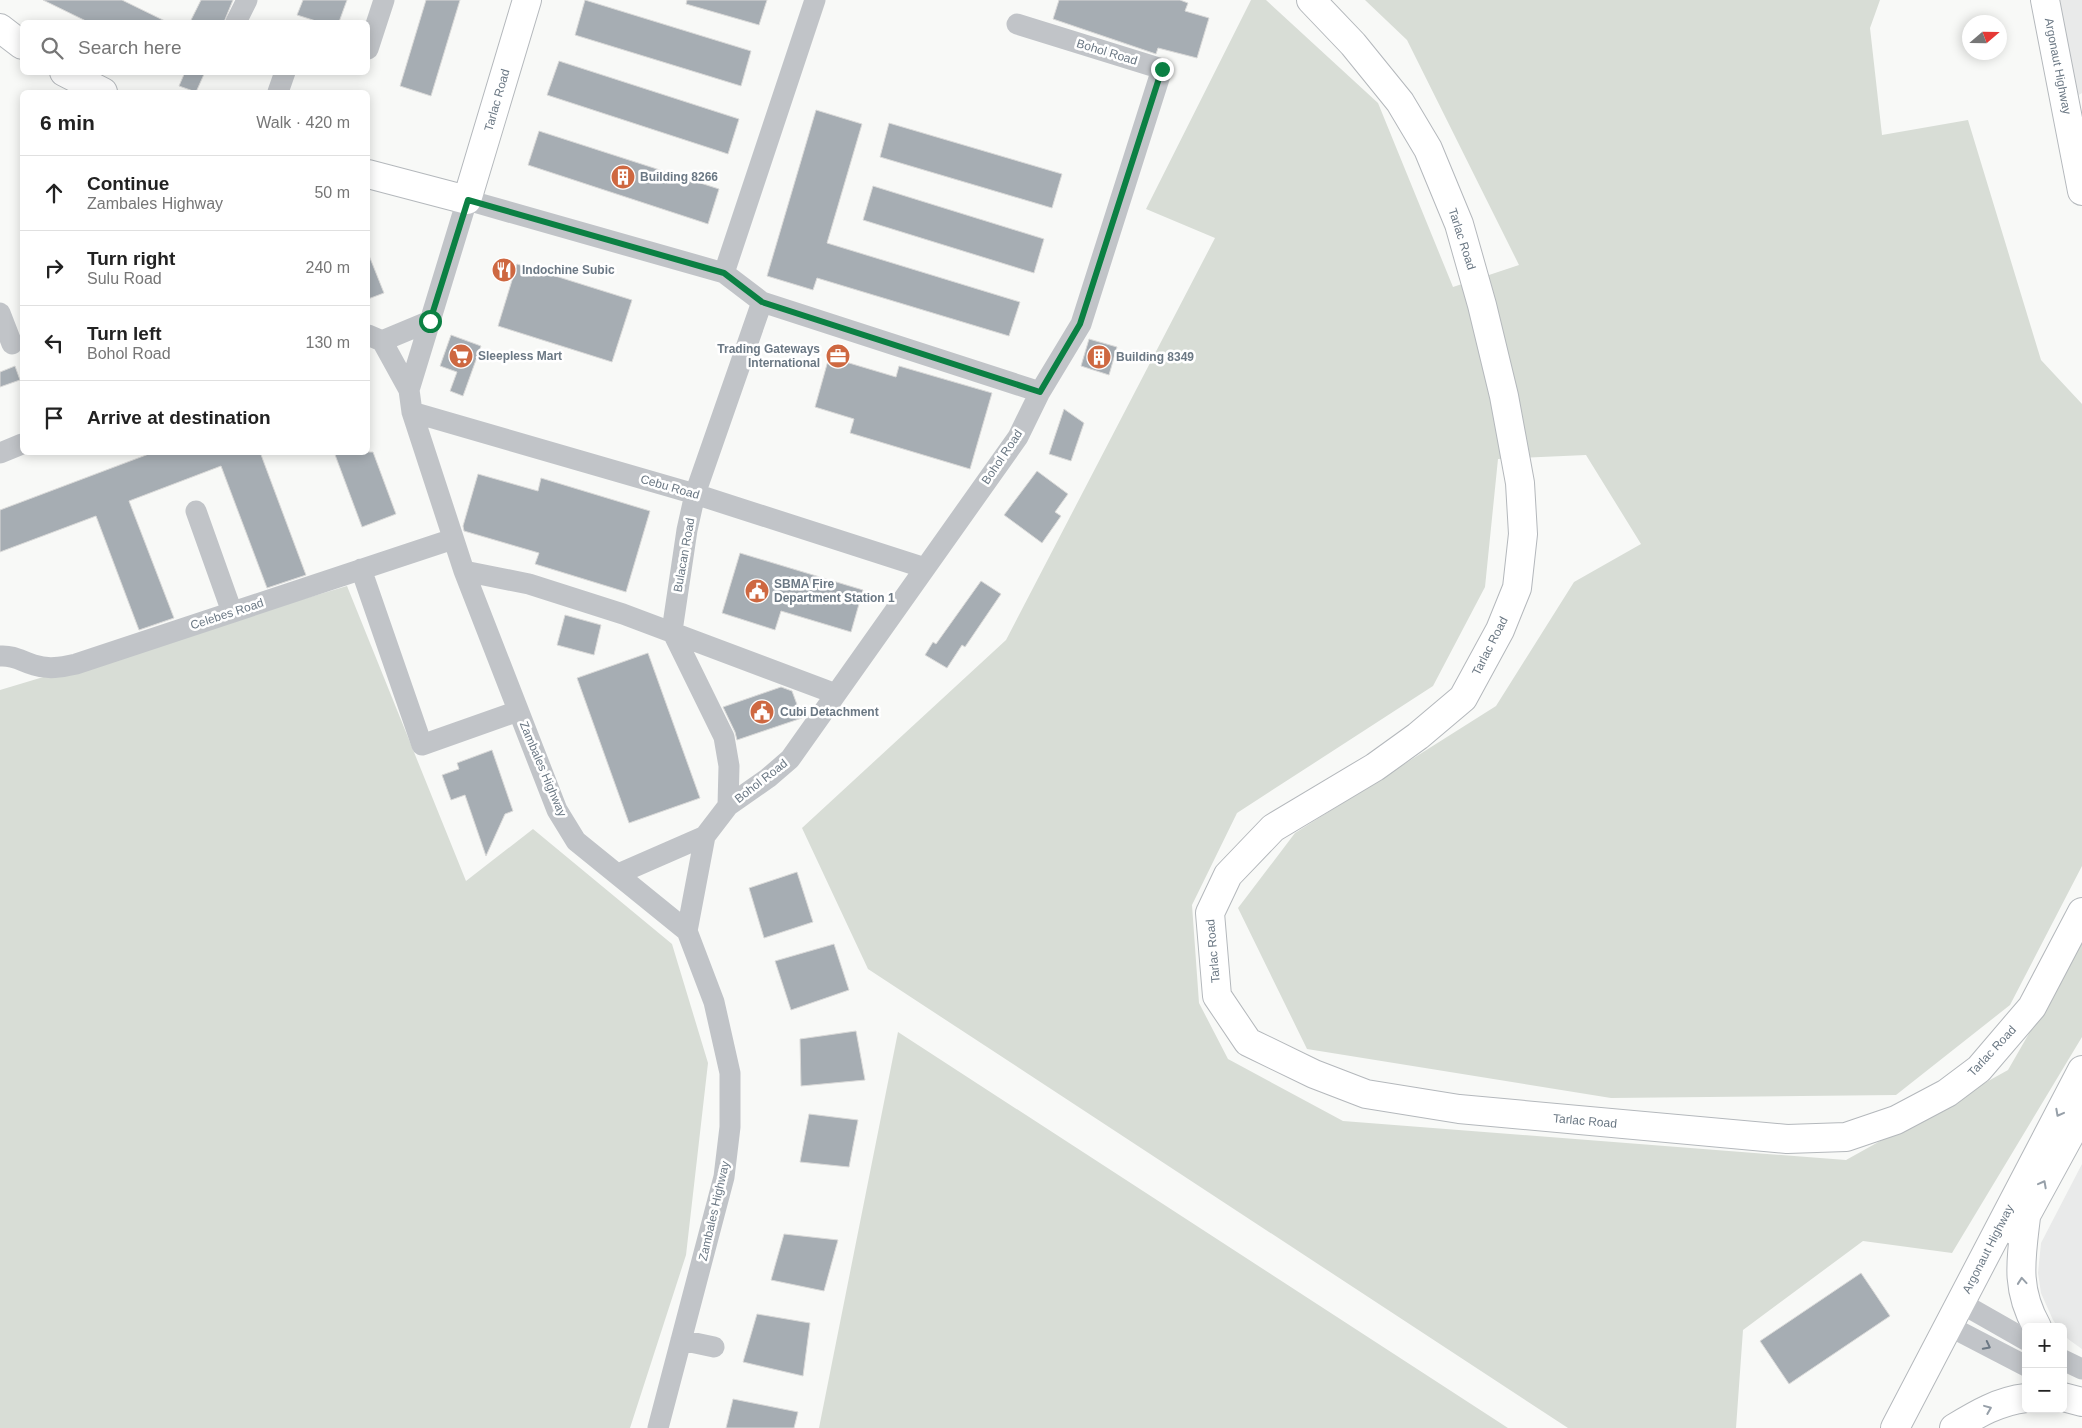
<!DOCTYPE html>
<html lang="en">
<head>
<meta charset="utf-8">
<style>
  body { margin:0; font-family:Arial,sans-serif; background:#f6f6f6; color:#222 }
  .controls { position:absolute; right:15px; bottom:15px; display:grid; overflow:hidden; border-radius:8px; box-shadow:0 2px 12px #0003 }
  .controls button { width:45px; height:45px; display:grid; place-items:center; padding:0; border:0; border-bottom:1px solid #e0e0e0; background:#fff; color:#222; font:25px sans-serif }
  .compass { position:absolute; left:1962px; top:15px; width:45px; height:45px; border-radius:50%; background:#fff; box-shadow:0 2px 12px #0003; rotate:70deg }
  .stop { position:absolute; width:15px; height:15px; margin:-11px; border:4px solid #0b8043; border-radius:50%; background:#fff }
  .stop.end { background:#0b8043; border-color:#fff; box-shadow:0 1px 5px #0008 }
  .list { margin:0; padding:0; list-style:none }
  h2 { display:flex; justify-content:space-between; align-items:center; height:65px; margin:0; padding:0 20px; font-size:21px }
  h2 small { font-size:16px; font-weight:400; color:#767676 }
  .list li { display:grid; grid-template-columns:32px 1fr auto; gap:15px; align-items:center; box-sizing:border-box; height:75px; padding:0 20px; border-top:1px solid #e0e0e0 }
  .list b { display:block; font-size:19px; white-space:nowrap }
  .list p { margin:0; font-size:16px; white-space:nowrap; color:#767676 }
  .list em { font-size:16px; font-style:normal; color:#767676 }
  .icon { flex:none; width:28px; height:28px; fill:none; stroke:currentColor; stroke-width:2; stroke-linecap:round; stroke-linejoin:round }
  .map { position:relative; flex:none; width:2082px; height:1428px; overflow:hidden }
  .search { position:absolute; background:#fff; box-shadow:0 2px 12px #0003; left:20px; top:20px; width:350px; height:55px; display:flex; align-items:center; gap:12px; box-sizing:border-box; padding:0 18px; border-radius:8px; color:#767676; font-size:19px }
  .panel { position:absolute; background:#fff; box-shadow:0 2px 12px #0003; left:20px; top:90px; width:350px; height:365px; border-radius:8px }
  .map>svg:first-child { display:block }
</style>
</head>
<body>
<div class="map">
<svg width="2082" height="1428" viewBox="0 0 2082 1428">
  <rect width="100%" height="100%" fill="#f8f9f7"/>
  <!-- built -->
  <path fill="#e9eaea" d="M2060,0H2082V93L2077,96Z
    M2082,1164V1349L2068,1339L2063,1333V1327H2058L2053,1320L2041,1293L2038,1273L2041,1243Z"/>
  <!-- green -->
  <path fill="#d8ddd6" d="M1251,0H1266L1378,103L1453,287L1519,265L1407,40L1365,0H1880L1870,28L1882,135L1968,120L2041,360L2082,404V866L2010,1005L1896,1095L1611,1098L1307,1049L1238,908L1295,833L1496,706L1574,582L1641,544L1586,455L1498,459L1485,587L1433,686L1237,813L1192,905L1199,1003L1228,1059L1343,1121L1846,1160L2008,1070L2082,941V1037L1952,1253L1863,1241L1743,1330L1736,1428H1568L868,969L802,828L1006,640L1215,238L1146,209Z
    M347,586L466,881L533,829L672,944L708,1063L686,1255L630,1428H0V690Z
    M898,1032L1508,1428H819Z"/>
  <!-- building -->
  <path fill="#a6adb3" stroke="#dadad9" d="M43,0H122L167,22H88Z
    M201,0H233L224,22H190Z
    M303,0H347L339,22H319L297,15Z
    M426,0H460L431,96L400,86Z
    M585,0L751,51L741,86L575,35Z
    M687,0H767L759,25L686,4Z
    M1059,0H1180L1188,3L1185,11L1209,18L1197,58L1158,48L1156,54L1053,19Z
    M559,61L739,119L728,154L547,95Z
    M185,72H205L196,92L179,86Z
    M816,110L862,124L827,243L1020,302L1009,336L817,278L813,290L767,276Z
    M889,123L1062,174L1052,208L880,157Z
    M539,131L719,189L708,224L528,165Z
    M873,186L1044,239L1034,273L863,220Z
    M368,253L384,293L368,299Z
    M517,264L632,300L612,362L498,326Z
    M451,335L481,346L463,396L450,391L457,372L440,366Z
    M1089,339L1117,347L1109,375L1081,366Z
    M829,357L896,377L899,366L992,393L970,469L850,433L854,419L815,407Z
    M15,366L20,380L0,387V372Z
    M1064,409L1084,423L1071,461L1049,454Z
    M154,452H260L306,575L267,588L221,466L129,501L174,618L139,630L96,516L0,552V510Z
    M334,452H373L396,514L362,527Z
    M1037,471L1068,494L1055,512L1061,516L1042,543L1004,515Z
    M478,474L538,491L541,478L650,511L626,592L535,564L539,553L464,531L463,526Z
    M740,553L863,590L851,632L781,611L775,630L722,613Z
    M981,581L1001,594L965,647L962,645L947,668L925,655L933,642L936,644Z
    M565,615L601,625L594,655L557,645Z
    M648,653L700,798L629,823L577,678Z
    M781,687L792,691L802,718L737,740L735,732L723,707Z
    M492,750L513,811L505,814L486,856L465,795L451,800L442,775L459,769L457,763Z
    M797,872L813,922L764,938L749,888Z
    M834,944L849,990L791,1010L775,961Z
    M856,1031L865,1080L801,1086L800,1039Z
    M809,1114L858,1120L849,1167L800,1162Z
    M784,1234L838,1240L824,1291L771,1280Z
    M1861,1273L1890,1316L1789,1384L1760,1341Z
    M757,1314L810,1323L803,1376L743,1362Z
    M733,1399L798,1412L794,1428H726Z"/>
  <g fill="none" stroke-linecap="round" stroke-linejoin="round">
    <defs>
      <path id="major" d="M1311,0L1353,44L1400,102L1428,149L1459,224L1482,305L1504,396L1520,483L1523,534L1517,588L1500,630L1463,698L1418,736L1375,767L1273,828L1228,875L1210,913L1217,996L1248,1042L1314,1074L1366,1094L1459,1109L1787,1139L1846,1137L1896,1120L1947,1093L1979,1069L2032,1007L2082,912
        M2045,0L2082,191
        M0,28L22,45
        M64,72L103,92
        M368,174L467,200L527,0
        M2026,1217C2021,1259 2015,1288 2037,1327
        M2017,1232L2082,1113
        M2063,1397L2082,1402
        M1895,1428L2082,1070
        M1954,1428C1977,1414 1999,1401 2026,1398"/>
    </defs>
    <!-- major casing -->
    <use href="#major" stroke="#b4b8bc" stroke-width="30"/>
    <!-- minor -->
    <path stroke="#c1c4c8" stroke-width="21" d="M236,22L247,0
      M368,49L384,0
      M278,92L285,72
      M724,273L815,0
      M0,313L12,344
      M368,335L382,341L430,321
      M382,341L409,390
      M412,412L695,494L925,568
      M0,453L22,444
      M196,511L232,612
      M361,569L422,745L518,711
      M464,571L529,584L623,614L836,694
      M0,656C14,655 21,661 34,665C49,670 62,667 76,664L453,539
      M728,806L729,766L724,737L672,631L687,530L695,494L762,302
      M618,874L705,836L728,806L768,778L790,759L1018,437L1040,392L1081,324L1162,69L1017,24
      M687,931L705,836
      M1961,1303L2026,1340
      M1949,1326L2026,1366
      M681,1340L714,1347
      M2063,1360L2082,1369
      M658,1428L724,1177L730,1127V1073L714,1002L687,931L576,841L557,810L464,571L412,412L409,390L467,200L724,273L762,302L1040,392"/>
    <!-- major -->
    <use href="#major" stroke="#fff" stroke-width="28"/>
  </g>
  <!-- one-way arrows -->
  <defs><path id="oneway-chevron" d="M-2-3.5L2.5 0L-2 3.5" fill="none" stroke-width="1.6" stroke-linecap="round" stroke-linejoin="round" transform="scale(1.25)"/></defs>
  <g stroke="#97a0a9">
    <use href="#oneway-chevron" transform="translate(2059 1113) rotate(118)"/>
    <use href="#oneway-chevron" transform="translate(2043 1184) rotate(-62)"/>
    <use href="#oneway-chevron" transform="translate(2022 1281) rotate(-95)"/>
    <use href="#oneway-chevron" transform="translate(1988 1409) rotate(-22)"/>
  </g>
  <use stroke="#6b7884" href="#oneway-chevron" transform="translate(1987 1346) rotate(27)"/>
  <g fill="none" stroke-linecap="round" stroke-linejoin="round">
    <!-- route -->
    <path stroke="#0b8043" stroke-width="6" d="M430,321L468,200L724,273L762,302L1040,392L1080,324L1162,69"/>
  </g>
  <!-- icons -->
  <defs>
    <symbol id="building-disc" viewBox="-11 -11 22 22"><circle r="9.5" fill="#ce6841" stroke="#fff"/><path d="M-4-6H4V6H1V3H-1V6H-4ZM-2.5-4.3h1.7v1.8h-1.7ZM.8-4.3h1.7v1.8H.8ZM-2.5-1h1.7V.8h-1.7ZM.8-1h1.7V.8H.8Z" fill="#fff"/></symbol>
    <symbol id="restaurant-disc" viewBox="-11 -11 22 22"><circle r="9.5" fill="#ce6841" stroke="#fff"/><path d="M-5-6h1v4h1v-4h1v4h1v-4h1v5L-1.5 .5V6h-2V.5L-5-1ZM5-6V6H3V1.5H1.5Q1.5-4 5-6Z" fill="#fff"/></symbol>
    <symbol id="supermarket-disc" viewBox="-11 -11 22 22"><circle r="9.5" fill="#ce6841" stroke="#fff"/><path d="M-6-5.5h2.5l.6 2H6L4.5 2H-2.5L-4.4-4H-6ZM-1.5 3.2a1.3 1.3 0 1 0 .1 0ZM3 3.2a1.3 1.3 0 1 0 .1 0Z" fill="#fff"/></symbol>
    <symbol id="office-disc" viewBox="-11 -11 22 22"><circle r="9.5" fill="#ce6841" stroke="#fff"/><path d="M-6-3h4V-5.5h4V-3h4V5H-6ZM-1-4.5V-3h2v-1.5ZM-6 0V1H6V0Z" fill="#fff"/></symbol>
    <symbol id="civic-disc" viewBox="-11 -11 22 22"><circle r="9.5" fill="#ce6841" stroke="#fff"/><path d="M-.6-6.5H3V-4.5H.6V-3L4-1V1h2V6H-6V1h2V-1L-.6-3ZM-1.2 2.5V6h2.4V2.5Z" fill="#fff"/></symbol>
  </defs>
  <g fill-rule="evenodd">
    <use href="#building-disc" x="609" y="163" width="28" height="28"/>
    <use href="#restaurant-disc" x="490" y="256" width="28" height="28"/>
    <use href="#supermarket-disc" x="447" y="342" width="28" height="28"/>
    <use href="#office-disc" x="824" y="342" width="28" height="28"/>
    <use href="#building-disc" x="1085" y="343" width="28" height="28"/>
    <use href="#civic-disc" x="743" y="577" width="28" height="28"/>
    <use href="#civic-disc" x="748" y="698" width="28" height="28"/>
  </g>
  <g text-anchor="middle" stroke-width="5" stroke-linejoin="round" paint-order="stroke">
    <!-- street labels -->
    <g font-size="12" fill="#6b7884" stroke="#fff">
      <text transform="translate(1107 52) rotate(17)" y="4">Bohol Road</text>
      <text transform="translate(2058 66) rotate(79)" y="4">Argonaut Highway</text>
      <text transform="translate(497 100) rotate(-74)" y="4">Tarlac Road</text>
      <text transform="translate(1462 239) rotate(72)" y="4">Tarlac Road</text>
      <text transform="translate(1002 457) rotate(-56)" y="4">Bohol Road</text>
      <text transform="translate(670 487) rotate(16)" y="4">Cebu Road</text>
      <text transform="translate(684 555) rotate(-80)" y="4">Bulacan Road</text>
      <text transform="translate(227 614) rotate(-18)" y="4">Celebes Road</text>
      <text transform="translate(1490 646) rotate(-63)" y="4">Tarlac Road</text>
      <text transform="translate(543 769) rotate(67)" y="4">Zambales Highway</text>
      <text transform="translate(761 781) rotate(-38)" y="4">Bohol Road</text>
      <text transform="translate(1213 951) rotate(-95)" y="4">Tarlac Road</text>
      <text transform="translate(1992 1051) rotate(-47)" y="4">Tarlac Road</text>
      <text transform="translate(1585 1121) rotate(5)" y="4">Tarlac Road</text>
      <text transform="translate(714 1211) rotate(-77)" y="4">Zambales Highway</text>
      <text transform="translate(1988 1249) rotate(-63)" y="4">Argonaut Highway</text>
    </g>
    <!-- poi labels -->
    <g font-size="12" font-weight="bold" fill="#6b7884" stroke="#fff" text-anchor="start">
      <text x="640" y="181">Building 8266</text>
      <text x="522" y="274">Indochine Subic</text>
      <text x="820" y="353" text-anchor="end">Trading Gateways<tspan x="820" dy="14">International</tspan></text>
      <text x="478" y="360">Sleepless Mart</text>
      <text x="1116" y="361">Building 8349</text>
      <text x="774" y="588">SBMA Fire<tspan x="774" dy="14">Department Station 1</tspan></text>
      <text x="780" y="716">Cubi Detachment</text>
    </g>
  </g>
</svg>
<div class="controls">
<button>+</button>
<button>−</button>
</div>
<svg class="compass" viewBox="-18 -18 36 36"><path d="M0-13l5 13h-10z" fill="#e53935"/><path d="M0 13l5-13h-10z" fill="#767676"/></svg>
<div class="stop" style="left:430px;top:321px"></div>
<div class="stop end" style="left:1162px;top:69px"></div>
<div class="search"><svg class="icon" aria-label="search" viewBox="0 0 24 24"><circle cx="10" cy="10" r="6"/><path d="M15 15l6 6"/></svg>Search here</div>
<section class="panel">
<h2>6 min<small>Walk · 420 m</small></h2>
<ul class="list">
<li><svg class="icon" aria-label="ahead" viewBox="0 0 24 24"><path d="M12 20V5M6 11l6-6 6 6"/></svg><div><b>Continue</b><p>Zambales Highway</p></div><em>50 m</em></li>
<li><svg class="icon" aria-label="right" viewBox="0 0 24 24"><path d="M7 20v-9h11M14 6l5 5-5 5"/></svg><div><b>Turn right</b><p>Sulu Road</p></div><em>240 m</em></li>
<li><svg class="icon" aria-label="left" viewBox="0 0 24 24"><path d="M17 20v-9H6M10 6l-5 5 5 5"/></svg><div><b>Turn left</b><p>Bohol Road</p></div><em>130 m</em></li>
<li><svg class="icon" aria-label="arrive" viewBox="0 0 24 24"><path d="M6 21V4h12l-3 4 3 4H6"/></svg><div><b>Arrive at destination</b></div></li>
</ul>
</section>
</div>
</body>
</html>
